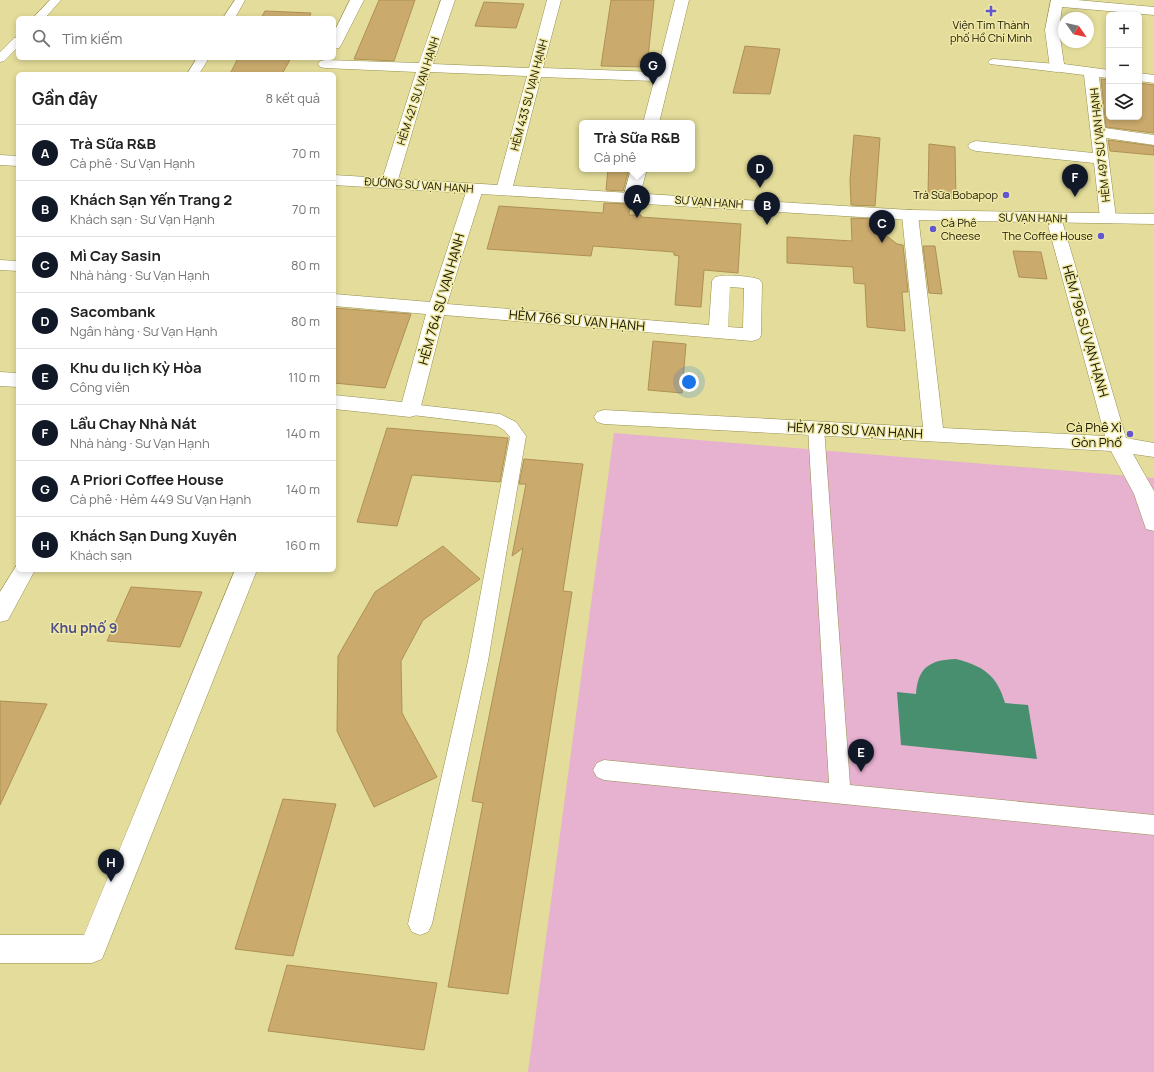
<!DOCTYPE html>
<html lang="vi">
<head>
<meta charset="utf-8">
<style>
  body { margin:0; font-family:Manrope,sans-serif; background:#f2f2f2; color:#222 }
  .controls { position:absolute; right:12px; top:12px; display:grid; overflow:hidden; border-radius:6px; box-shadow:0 2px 6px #0003 }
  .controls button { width:36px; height:36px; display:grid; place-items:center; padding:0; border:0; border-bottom:1px solid #e0e0e0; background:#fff; color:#222; font:20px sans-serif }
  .compass { position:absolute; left:1058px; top:12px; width:36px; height:36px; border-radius:50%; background:#fff; box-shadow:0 2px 6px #0003; rotate:124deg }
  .you { position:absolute; left:689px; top:382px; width:14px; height:14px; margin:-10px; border:3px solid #fff; border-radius:50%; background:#1a73e8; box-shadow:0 0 0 6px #1a73e833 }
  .badge { display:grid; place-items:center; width:26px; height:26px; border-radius:50%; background:#111827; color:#fff; font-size:13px; font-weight:700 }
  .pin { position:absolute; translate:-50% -33px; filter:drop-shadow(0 1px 2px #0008) }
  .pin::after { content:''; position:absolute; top:21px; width:14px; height:12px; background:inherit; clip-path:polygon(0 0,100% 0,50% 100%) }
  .popup { position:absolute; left:579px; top:120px; width:116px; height:52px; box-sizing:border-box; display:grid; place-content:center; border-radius:6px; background:#fff; filter:drop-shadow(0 1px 3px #0005); font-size:13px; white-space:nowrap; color:#767676 }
  .popup b { font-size:15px; color:#222 }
  .popup::after { content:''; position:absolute; left:50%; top:100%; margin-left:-8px; border:8px solid transparent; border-top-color:#fff }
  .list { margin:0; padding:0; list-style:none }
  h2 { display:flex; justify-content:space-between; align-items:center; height:52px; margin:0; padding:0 16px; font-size:17px }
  h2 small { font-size:13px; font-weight:400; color:#767676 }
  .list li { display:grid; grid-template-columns:26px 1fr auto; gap:12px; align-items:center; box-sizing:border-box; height:56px; padding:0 16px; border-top:1px solid #e0e0e0 }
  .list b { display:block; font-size:15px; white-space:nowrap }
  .list p { margin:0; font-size:13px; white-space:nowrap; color:#767676 }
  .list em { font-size:13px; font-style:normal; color:#767676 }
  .icon { flex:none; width:22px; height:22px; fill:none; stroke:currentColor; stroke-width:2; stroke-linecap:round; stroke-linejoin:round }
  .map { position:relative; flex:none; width:1154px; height:1072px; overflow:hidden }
  .search { position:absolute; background:#fff; box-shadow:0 2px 6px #0003; left:16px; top:16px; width:320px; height:44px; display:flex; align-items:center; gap:10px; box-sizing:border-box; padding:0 14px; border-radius:6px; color:#767676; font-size:15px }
  .panel { position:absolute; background:#fff; box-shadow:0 2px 6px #0003; left:16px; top:72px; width:320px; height:500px; border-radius:6px }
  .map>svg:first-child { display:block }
</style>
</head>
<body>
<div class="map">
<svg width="1154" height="1072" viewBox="0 0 1154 1072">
  <rect width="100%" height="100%" fill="#e3dc9a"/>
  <!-- green -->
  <path fill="#e7b1d0" d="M614,433L1154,478V1072H528Z"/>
  <!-- water -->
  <path fill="#478f6f" d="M956,659C983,666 997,675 1005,703L1028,705L1037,759L901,745L897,692L916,694C918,667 930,660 956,659Z"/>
  <!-- building -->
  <path fill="#cbab6d" stroke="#ae9055" d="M379,0H415L394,61L354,59Z
    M611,0H654L647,67L601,66Z
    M484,2L524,4L516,28L475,26Z
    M265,11L311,13L309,18H261Z
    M745,46L780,49L770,94L733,93Z
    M238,58H291L282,74H230Z
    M1101,79L1109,80V117H1139V83L1154,85V133L1106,127Z
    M854,135L880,138L875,206L851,205L850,180Z
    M1108,140L1154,146V155L1110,151Z
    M929,144L955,147L956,200L928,196Z
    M608,169H629L623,191L606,190Z
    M604,203L630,204L629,215H641V217L741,224L738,273L704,270L701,307L675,305L679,256L674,255V252L593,246L591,256L487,249L499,206L603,213Z
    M851,218L874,219V226L897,244L903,245L908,292H902L905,331L867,327L865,284L854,283L853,267L787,263V237L852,241Z
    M923,246H935L942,294L929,293Z
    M1013,251L1041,252L1047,279L1019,277Z
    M334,308L411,314L385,388L334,383Z
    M653,341L686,344L682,393L648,390Z
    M387,428L508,438L500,482L412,475L397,526L357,522Z
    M524,459L583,464L563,591L572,592L508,994L448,987L483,803L472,801L523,548L512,556L526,484H519Z
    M443,546L480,579L423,620L401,661L402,713L437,777L374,807L337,731L338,656L375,592Z
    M131,587L202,592L180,647L107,641Z
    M0,701L47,704L0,805Z
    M283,799L336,804L293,956L235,949Z
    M287,965L437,983L424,1050L268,1031Z"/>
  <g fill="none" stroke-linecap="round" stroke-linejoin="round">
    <defs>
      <path id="lane" d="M50,0H61L45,18H33Z
        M235,0H245L235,18H223Z
        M18,37V47L4,61L0,62V52L14,38Z
        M197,58H209L199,74H187Z
        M994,59L1057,64L1063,68L1057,72L990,64L988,62L990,60Z
        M410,404L500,414L516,422L526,436L488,661L432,924L428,932L420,935L412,932L408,924L468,661L510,437L504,430L496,425L404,414L402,410L404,406Z
        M816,422L822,424L824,428L850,785L1154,815V835L604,780L597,777L593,770L597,763L604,760L829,783L808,428L810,424Z"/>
      <path id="street" d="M350,0H364L341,45L339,48L334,49V32Z
        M441,0H455L433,64L529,68L547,0H561L543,68L657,72L675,0H689L659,123H643L654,81L541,77L512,190L510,193L504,195L498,193L496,190L527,76L430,72L397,183L395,186L389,188L383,186L381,183L416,72L325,68L320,67L318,64L320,61L325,60L419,63Z
        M1051,0H1077L1154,7V15L1062,7L1059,30L1064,64L1109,70V78L1099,77L1105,128L1154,135V145L1106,138L1116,218L1114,222L1108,223L1102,222L1100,218L1094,163L976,151L970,149L968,146L970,143L976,141L1093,153L1084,75L1052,71L1050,68L1045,30Z
        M1139,73L1154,75V83L1139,81Z
        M631,169H647L639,198L637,201L631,203L625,201L623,198Z
        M475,184L481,186L483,189L447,304L709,325L712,281L715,277C728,274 746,276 759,279L762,283L761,335L759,339L752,341L444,315L420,410L417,415L410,417L334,409V395L402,402L426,314L334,306V294L430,302L467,189L469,186ZM730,287L744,288L743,328L728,327Z
        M910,210L916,211L918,215L943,428L1105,436L1046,218L1048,214L1054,213L1060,214L1126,438L1154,443V457L1133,454L1154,491V531L1146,529L1134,494L1111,451L604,424L597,422L594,417L597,412L604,410L923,427L902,215L904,211Z
        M0,260L18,261V271L0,270Z
        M0,372L18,373V387L0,386Z
        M18,563V570H35L8,620L0,622V592Z
        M235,570H257L102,959L92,963H0V935H84Z"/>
      <path id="secondary" d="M0,155L18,156V166L0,165Z
        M334,175L910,210L1154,214V224L910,220L334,185Z"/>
    </defs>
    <!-- lane casing -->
    <use href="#lane" stroke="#968f4f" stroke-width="1"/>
    <!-- street casing -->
    <use href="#street" stroke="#968f4f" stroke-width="1"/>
    <!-- secondary casing -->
    <use href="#secondary" stroke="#968f4f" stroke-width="1"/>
    <!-- lane -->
    <use href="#lane" fill="#fff" fill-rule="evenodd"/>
    <!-- street -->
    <use href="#street" fill="#fff" fill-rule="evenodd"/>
    <!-- secondary -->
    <use href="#secondary" fill="#fff" fill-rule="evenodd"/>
  </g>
  <!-- markers -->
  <g fill="#6357d0" stroke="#f0e9a6" stroke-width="1.5">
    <path d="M989 5h4v4h4v4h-4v4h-4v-4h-4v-4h4z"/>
    <circle cx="1006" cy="195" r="4"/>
    <circle cx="933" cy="229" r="4"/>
    <circle cx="1101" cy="236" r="4"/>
    <circle cx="1130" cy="434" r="4"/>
  </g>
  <g text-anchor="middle" stroke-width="3" stroke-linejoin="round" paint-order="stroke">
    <!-- far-poi labels -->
    <g font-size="11" fill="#171400" stroke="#f0e9a6" text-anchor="end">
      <text x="991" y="29" text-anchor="middle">Viện Tim Thành<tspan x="991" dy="13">phố Hồ Chí Minh</tspan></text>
      <text x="998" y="199">Trà Sữa Bobapop</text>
      <text x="941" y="227" text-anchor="start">Cà Phê<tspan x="941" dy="13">Cheese</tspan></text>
      <text x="1093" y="240">The Coffee House</text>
    </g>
    <!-- far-street labels -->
    <g font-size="11" fill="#171400" stroke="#f0e9a6">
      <text transform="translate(418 91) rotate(-72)" y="4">HẺM 421 SƯ VẠN HẠNH</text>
      <text transform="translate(529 95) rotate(-75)" y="4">HẺM 433 SƯ VẠN HẠNH</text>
      <text transform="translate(1100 145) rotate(-96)" y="4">HẺM 497 SƯ VẠN HẠNH</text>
      <text transform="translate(419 185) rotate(4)" y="4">ĐƯỜNG SƯ VẠN HẠNH</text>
      <text transform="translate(709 202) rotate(4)" y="4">SƯ VẠN HẠNH</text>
      <text transform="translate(1033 218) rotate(1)" y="4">SƯ VẠN HẠNH</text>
    </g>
    <!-- street labels -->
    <g font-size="13" fill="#171400" stroke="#f0e9a6">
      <text transform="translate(441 299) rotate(-74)" y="5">HẺM 764 SƯ VẠN HẠNH</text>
      <text transform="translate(577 320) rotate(5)" y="5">HẺM 766 SƯ VẠN HẠNH</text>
      <text transform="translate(1086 331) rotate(74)" y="5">HẺM 796 SƯ VẠN HẠNH</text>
      <text transform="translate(855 430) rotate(3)" y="5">HẺM 780 SƯ VẠN HẠNH</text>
    </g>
    <!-- poi labels -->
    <g font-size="13" fill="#171400" stroke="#f0e9a6" text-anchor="end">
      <text x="1122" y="432">Cà Phê Xì<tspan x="1122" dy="15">Gòn Phố</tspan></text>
    </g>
    <!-- neighbourhood labels -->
    <g font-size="14" font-weight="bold" fill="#4f4d8b" stroke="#f0e9a6">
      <text x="84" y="633">Khu phố 9</text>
    </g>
  </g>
</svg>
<div class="controls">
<button>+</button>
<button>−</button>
<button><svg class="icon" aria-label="layers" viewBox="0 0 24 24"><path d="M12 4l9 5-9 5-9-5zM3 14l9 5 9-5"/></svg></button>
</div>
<svg class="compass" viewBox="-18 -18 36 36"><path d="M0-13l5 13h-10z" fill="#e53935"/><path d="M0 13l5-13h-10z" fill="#767676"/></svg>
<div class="you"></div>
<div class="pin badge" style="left:637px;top:218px">A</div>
<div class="popup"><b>Trà Sữa R&amp;B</b>Cà phê</div>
<div class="pin badge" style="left:767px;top:225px">B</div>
<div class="pin badge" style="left:882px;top:243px">C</div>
<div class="pin badge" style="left:760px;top:188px">D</div>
<div class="pin badge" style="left:861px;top:772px">E</div>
<div class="pin badge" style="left:1075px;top:197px">F</div>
<div class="pin badge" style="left:653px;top:85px">G</div>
<div class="pin badge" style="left:111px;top:882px">H</div>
<div class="search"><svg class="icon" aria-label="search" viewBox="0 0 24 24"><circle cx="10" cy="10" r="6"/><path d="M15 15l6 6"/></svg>Tìm kiếm</div>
<section class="panel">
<h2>Gần đây<small>8 kết quả</small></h2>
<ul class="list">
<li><span class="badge">A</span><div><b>Trà Sữa R&amp;B</b><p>Cà phê · Sư Vạn Hạnh</p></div><em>70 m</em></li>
<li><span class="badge">B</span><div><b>Khách Sạn Yến Trang 2</b><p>Khách sạn · Sư Vạn Hạnh</p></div><em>70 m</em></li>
<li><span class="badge">C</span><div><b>Mì Cay Sasin</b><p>Nhà hàng · Sư Vạn Hạnh</p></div><em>80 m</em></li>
<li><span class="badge">D</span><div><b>Sacombank</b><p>Ngân hàng · Sư Vạn Hạnh</p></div><em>80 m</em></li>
<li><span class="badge">E</span><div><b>Khu du lịch Kỳ Hòa</b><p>Công viên</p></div><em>110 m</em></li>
<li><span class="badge">F</span><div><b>Lẩu Chay Nhà Nát</b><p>Nhà hàng · Sư Vạn Hạnh</p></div><em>140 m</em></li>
<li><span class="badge">G</span><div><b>A Priori Coffee House</b><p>Cà phê · Hẻm 449 Sư Vạn Hạnh</p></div><em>140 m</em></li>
<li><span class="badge">H</span><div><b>Khách Sạn Dung Xuyên</b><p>Khách sạn</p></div><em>160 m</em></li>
</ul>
</section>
</div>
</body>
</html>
